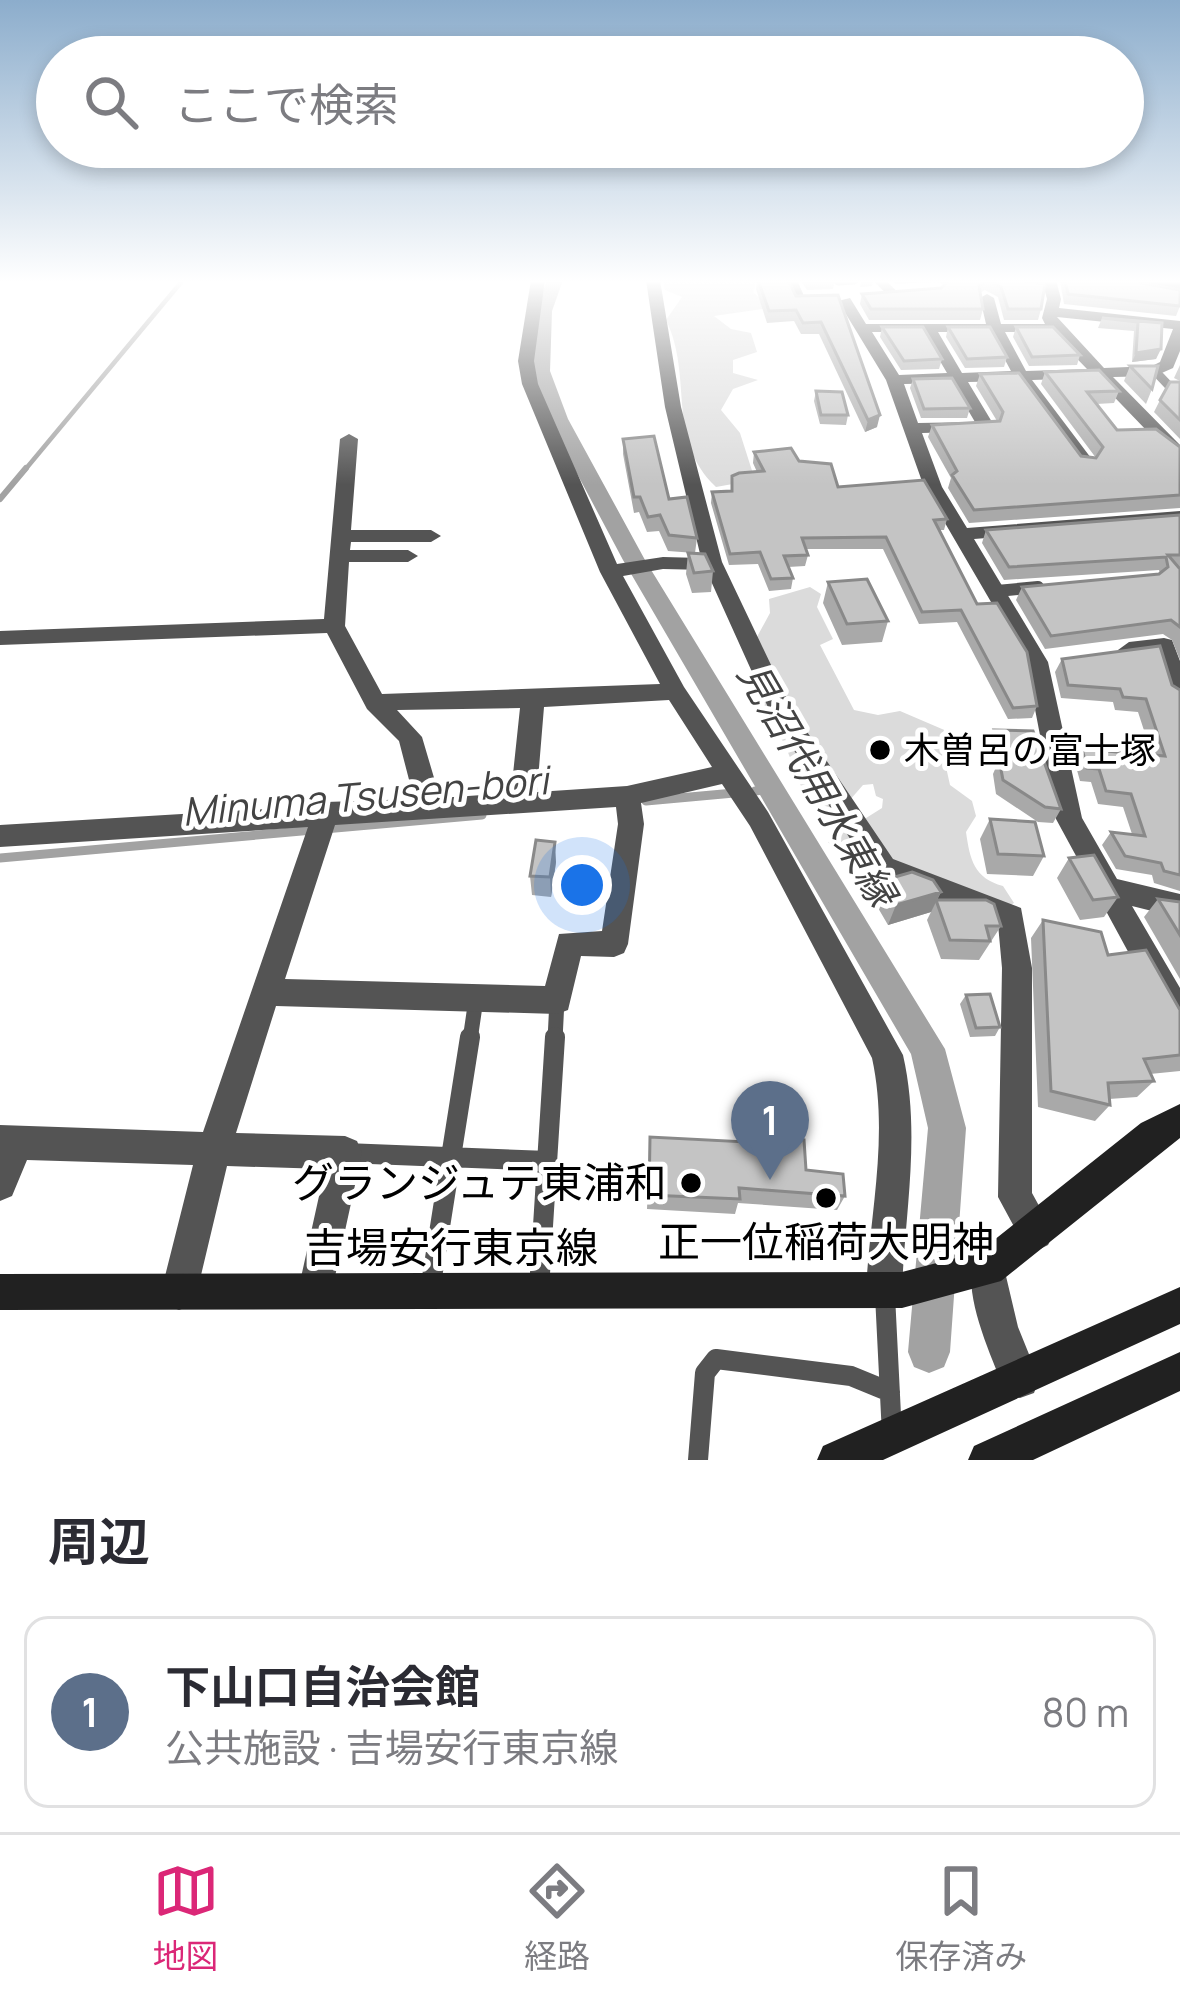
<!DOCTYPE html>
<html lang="ja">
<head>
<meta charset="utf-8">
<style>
  body { margin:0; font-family:Manrope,"Noto Sans JP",sans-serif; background:#f7f7f7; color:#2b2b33 }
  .you { position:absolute; left:582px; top:885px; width:42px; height:42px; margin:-30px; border:9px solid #fff; border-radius:50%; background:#1a73e8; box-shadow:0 0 0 18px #1a73e833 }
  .badge { display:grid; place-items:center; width:78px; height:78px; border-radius:50%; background:#db2777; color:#fff; font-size:39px; font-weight:700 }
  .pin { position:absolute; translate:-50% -99px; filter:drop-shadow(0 3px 6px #0008) }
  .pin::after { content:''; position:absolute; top:63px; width:42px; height:36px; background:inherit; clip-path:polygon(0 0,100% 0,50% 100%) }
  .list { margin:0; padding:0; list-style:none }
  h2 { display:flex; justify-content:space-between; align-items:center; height:156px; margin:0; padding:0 48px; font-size:51px }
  h2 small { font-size:39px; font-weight:400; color:#7c7c81 }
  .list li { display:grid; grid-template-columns:78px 1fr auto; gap:36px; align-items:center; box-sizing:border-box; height:192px; margin:0 24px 24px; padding:0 24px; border:3px solid #e1e1e2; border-radius:24px }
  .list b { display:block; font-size:45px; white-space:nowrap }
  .list p { margin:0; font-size:39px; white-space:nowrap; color:#7c7c81 }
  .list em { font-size:39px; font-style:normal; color:#7c7c81 }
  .icon { flex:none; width:66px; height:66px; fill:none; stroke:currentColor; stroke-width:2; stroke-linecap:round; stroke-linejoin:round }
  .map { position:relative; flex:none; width:1180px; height:1460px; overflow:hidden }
  .search { position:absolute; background:#fff; box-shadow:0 6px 18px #0003; left:36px; right:36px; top:36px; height:132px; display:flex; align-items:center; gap:30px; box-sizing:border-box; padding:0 42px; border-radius:66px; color:#7c7c81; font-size:45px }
  .sheet { height:372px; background:#fff }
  nav { display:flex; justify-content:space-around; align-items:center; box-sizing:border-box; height:168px; border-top:3px solid #e1e1e2; background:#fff; font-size:33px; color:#7c7c81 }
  nav a { display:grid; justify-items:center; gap:6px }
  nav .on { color:#db2777 }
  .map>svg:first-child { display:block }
</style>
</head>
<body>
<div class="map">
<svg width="1180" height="1460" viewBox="0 0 1180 1460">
  <rect width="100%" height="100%" fill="#fff"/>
  <!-- green -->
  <path fill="#dbdbdb" d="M662,280H757L753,292L770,308L714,316L731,329L751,333L757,352L733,360V373L758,380L733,389L721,410L740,433L755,480L716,487C665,438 694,377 666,320L682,297L665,290Z
    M810,587L821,594L817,607L833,639L820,645L854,710L878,715L900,711L956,735L946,767L950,785L972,801L976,816L966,832C970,860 974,878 1003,886L1014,903L1004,909L867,862L850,868L828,842L882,808L883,799L876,796L873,784L863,785L842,809L809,807L784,742L762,720L766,691L746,657L770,613L769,599Z"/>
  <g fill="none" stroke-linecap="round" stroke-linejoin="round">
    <!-- stream-far2 -->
    <path stroke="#a2a2a2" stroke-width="4.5" d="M24,471L183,280"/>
    <!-- stream-far1 -->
    <path stroke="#a2a2a2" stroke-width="6" d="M0,499L26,468"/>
    <!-- stream -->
    <path stroke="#a2a2a2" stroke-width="9" d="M755,791L775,789
      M646,801L734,793
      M0,858L482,815"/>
    <!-- canal -->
    <path fill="#a2a2a2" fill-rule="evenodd" d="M547,280H563L552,311L550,371L568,419L645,560L945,1049L966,1128L950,1352L944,1367L929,1373L914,1367L908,1352L928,1128L911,1054L623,560L548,419L532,371L536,311Z"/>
    <!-- lane-far3 -->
    <path stroke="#545454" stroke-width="9" d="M879,280L894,295
      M1140,280L1180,287
      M838,281L854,280
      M1155,371L1172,389H1180"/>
    <!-- lane-far2 -->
    <path stroke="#545454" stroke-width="12" d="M997,591L1038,587"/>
    <!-- lane-far1 -->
    <path stroke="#545454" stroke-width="15" d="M470,1040L476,999
      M555,1040L557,1000"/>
    <!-- lane -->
    <path stroke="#545454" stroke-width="20" d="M345,1153L548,1161
      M539,1289L555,1037
      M430,1290L470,1037
      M885,1295L892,1435
      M698,1460L705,1373L716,1359L851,1376L890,1392"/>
    <!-- street -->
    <path fill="#545454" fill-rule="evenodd" d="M531,280H545L534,361L538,384L617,564L663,557L701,558L665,407L646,280H660L681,407L722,562L793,711L893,859L1021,908L1032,968V1193L1054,1233L1048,1245L1036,1251L1024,1245L998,1197L1002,968L998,924L873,875L771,714L706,570L663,569L623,576L684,687L768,812L903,1055C921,1134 905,1211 902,1290L897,1303L884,1308L871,1303L866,1290C870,1212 889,1136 872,1058L750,826L722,784L641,803L644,824L628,944L624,953L614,957L581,956L568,1010L557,1014L276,1006L236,1133L345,1136L357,1141L362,1153L329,1304L316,1309L303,1304L298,1291L325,1169L227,1166L197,1292L192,1305L179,1310L166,1305L161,1292L193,1165L27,1160L12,1196L0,1201V1125L203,1132L308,827L0,847V825L316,806L326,802L414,799L399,741L367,709L327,633L0,645V631L324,619L340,439L349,434L358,439L351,530H431L441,536L431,542H351L350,550H408L418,556L408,562H349L345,626L382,694L660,684L600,572L522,384L518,361ZM669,700L712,767L627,786L537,792L544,707ZM520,708L511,793L440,798L422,737L397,710ZM616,807L618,824L602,931L559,934L545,986L285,979L335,825Z
      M783,280H797L804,296H828L835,300L828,304L794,303Z
      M1042,280H1056L1061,299L1059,308L1180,321V351L1173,368L1155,376L1113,377L1180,445V460L1174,459L1096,378L1032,380L1094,462L1091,466H1079L1017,381L968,382L995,427L992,431L922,433L942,487L967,528L1180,511V523L974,539L1048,662L1082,818L1117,879L1180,894V918L1132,906L1180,988V1031L1169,1027L1056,819L1026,662L924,487L886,380L838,301L850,298L866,324H986L980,298L987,294L994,298L1001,324H1045L1042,318L1047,299ZM1057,317L1173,329L1160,362L1152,366L1104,368ZM872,332H923L947,373L899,375ZM938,332H990L1011,371L962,373ZM1005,332H1051L1087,369L1026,371ZM952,383L975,422L918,423L904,384Z
      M1164,638L1172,640L1180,661V705L1168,697L1156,654L1129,658L1118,650L1129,642Z
      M988,1250L1001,1255L1018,1327L1039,1379L1034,1393L1020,1398L1006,1393C992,1358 960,1291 975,1255Z"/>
    <!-- secondary -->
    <path fill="#212121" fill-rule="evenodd" d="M1180,1104V1138L1001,1281L902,1308L0,1310V1274L902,1272L979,1252L1141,1123Z
      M1180,1287V1324L883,1460H817L823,1446Z
      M1180,1352V1391L1033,1460H968L974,1446Z"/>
  </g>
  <!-- wall -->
  <path fill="#a9a9a9" d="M757,280H788L796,296L838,295L877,427L865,432L819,334H801L794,321L767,323L756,289Z
    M800,280H835L833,289L807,290Z
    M861,280H873L872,286L860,287Z
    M891,280H1018L1041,309L1038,320H1004L998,297L985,290L980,293L983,309L980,320H869L860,304L862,294L941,288L944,285L938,282L896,284Z
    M1060,280H1147L1146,284L1180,306L1176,316L1064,304Z
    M1102,318L1162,323L1156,359L1132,362L1134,331L1098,328Z
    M882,327L942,359L939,369L901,370L880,337Z
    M948,327L1007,357L1004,367L965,368L946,337Z
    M1016,327L1080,355L1077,365L1029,366L1013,337Z
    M1180,365V381L1174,378Z
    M1130,366L1152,389L1146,404L1124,381Z
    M1045,372L1119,391L1114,403L1096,404L1117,430L1180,447V508L969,523L948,488L951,478L928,437L932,425L997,421L976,386L980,374L1081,456L1096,458L1041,384Z
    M913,379L970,408L967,418H921L910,388Z
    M1180,382V439L1154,412L1160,400Z
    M816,391L848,415L846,425L820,424L814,401Z
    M623,439L697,538L695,553L668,551L659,531L647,532L639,512L634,513L623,454Z
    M754,452L799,461L838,487L947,519L944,530H940L977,604L1037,706L1032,718L1008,719L957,622L919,624L883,549H806L808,555L805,566L788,567L793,578L791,589L769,591L758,564L729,565L711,503L712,492L731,491L732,476L757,472L753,463Z
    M1180,515V660L1172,640L1163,634L1045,649L1016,600L1022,587L1160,574L1159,570L1004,580L982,543L986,530Z
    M688,553L713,571L711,592L692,593L686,574Z
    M828,582L888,621L882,642L842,645L823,603Z
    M1062,659L1172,685L1180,690V891L1154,883L1152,875L1116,869L1102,845L1111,832L1132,834L1123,807L1098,804L1091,782L1080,781L1075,763L1082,749L1152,755L1138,712L1115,710L1113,702L1061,698L1055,672Z
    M994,730L1061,809L1053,823L1038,822L996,794L993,774L996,767L988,745Z
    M990,819L1044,856L1033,876L987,874L980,839Z
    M1069,858L1118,897L1104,917L1080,920L1057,878Z
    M556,862L551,897L532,895L530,876Z
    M881,881L941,892L937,900L1001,926L979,960L941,959L927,920L931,912L888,925L874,901Z
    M1158,899L1180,902V979L1144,917Z
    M1043,920L1108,955L1180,1010V1071L1150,1074L1154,1081L1137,1097L1109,1099L1110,1105L1095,1121L1038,1107L1031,938Z
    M966,995L1000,1027L995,1036L970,1037L960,1004Z
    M746,1135L806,1170L845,1196L837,1210L738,1203L735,1214L647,1209L650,1137L743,1142Z"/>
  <!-- shaded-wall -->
  <path fill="#898989" d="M1161,349L1156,359L1132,362L1136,353Z
    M880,415L877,427L865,432L868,420Z
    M555,842L556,862L551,897L550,877Z
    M941,892L931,912L888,925L896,905Z"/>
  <!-- building -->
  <path fill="#c4c4c4" stroke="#898989" stroke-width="3" d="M758,280H788L796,296L838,295L880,415L868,420L821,322L803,323L796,310L769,311Z
    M950,280H987L979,286L983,309H871L862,294L941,288Z
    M989,280H1018L1045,284L1041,309H1008L1001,287Z
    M1065,280H1145L1141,283L1180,290V306L1068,294Z
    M1102,318L1162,323L1161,349L1136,353L1138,322Z
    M882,327H923L942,359L904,361Z
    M948,327H990L1007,357L967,359Z
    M1016,327H1053L1080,355L1032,357Z
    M1130,366H1158L1152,389Z
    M1099,370L1119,391L1087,392L1117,430L1156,429L1180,447V495L974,510L952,475L957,471L932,425L1000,421L1003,412L980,374L1019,373L1081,456L1096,458L1103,447L1045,372Z
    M952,378L970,408L924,409L913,379Z
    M1170,382H1180V420L1160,400Z
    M816,391L842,392L848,415H821Z
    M654,436L669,499L687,497L697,538L669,535L660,515L648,517L640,497H634L623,439Z
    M791,448L799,461L831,464L838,487L924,480L947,519L934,520L977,604L997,603L1027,652L1037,706L1013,708L961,610L922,612L886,537L802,538L808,555L784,556L793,578L771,579L760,552L730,554L712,492L732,491V476L739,473L764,471L754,452Z
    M1180,515V555H1168L1180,569V627L1171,620L1051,636L1022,587L1159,574L1168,567L1166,557L1009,567L986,530Z
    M688,553L705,554L713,571L694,573Z
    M867,579L888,621L847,624L828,582Z
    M1160,646L1172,685L1180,690V875L1164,871L1161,863L1125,856L1111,832L1145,836L1131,794L1106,791L1099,769L1087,768L1082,749L1165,756L1146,699L1123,697L1120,689L1068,685L1062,659Z
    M994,730L1033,731L1061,809L1045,807L1003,780L999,759L1005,760Z
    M990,819L1035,822L1044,856L998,854Z
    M536,840L555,842L550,877L530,876Z
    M1094,855L1118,897L1093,900L1069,858Z
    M912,872L933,880L941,892L896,905L881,881Z
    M1158,899L1180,902V935Z
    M936,900H986L994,904L1001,926H986L990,941L950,940Z
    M1043,920L1101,932L1108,955L1146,950L1180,1010V1055L1144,1059L1154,1081L1108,1083L1110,1105L1051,1091Z
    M990,994L1000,1027L976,1028L966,995Z
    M746,1135L804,1140L806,1170L843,1174L845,1196L739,1188L740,1199L649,1195L650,1137L746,1142Z"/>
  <!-- sky -->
  <linearGradient id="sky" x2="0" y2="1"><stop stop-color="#8cadcc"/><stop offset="0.58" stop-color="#fff"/><stop offset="1" stop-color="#fff" stop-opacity="0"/></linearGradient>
  <rect width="1180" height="485" fill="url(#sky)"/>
  <!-- markers -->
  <g fill="#000" stroke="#fff" stroke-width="4.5">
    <circle cx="880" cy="750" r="12"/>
    <circle cx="691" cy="1183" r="12"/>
    <circle cx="826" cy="1198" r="12"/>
  </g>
  <g text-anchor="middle" stroke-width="10" stroke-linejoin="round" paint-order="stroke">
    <!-- poi labels -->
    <g font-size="36" fill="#000" stroke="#fff" text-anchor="start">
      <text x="904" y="763">木曽呂の富士塚</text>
    </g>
    <!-- water labels -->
    <g font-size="39" font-style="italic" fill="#434343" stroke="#fff">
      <text transform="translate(817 784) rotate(60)" y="14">見沼代用水東縁</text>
      <text transform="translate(365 796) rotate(-5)" y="14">Minuma Tsusen-bori</text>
    </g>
    <!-- near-poi labels -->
    <g font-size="42" fill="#000" stroke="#fff" text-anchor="end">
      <text x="667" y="1198">グランジュテ東浦和</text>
      <text x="826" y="1257" text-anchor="middle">正一位稲荷大明神</text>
    </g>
    <!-- near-street labels -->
    <g font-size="42" fill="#000" stroke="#fff">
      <text x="451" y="1263">吉場安行東京線</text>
    </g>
  </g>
</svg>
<div class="you"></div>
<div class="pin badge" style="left:770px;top:1180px;background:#5c6f8a">1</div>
<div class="search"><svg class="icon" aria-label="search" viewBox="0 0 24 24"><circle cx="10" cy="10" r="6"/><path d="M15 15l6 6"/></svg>ここで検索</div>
</div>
<section class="sheet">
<h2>周辺<small></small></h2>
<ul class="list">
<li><span class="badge" style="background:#5c6f8a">1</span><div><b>下山口自治会館</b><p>公共施設 · 吉場安行東京線</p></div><em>80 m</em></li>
</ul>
</section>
<nav>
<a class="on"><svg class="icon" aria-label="map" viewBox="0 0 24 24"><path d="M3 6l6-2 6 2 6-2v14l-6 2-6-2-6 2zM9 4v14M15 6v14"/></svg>地図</a>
<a><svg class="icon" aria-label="directions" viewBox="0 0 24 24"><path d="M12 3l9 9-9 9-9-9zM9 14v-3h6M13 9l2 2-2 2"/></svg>経路</a>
<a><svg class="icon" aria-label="saved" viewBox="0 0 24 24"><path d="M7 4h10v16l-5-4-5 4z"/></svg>保存済み</a>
</nav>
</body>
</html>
